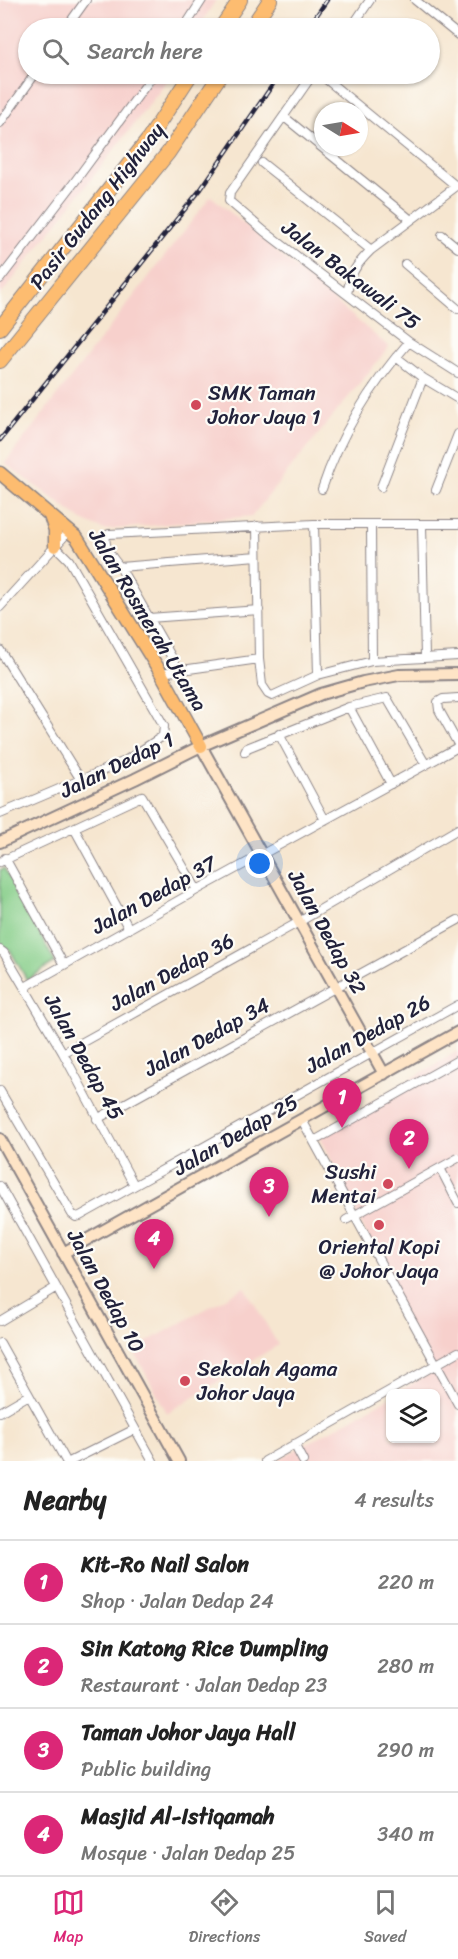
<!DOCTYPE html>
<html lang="en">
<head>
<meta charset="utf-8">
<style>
  body { margin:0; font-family:Sriracha,sans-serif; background:#f2f2f2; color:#222 }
  .controls { position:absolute; right:18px; bottom:18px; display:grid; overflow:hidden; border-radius:9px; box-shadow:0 2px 4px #0004 }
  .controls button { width:54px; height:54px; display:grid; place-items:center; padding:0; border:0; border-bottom:2px solid #e0e0e0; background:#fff; color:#222; font:30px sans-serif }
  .compass { position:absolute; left:314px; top:102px; width:54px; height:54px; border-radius:50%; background:#fff; box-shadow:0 2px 4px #0004; rotate:101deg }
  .you { position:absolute; left:260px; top:864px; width:21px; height:21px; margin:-15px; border:4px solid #fff; border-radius:50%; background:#1a73e8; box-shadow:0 0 0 9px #1a73e833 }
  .badge { display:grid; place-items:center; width:39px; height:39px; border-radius:50%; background:#db2777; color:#fff; font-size:20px; font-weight:700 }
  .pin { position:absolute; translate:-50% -50px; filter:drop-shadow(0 2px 3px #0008) }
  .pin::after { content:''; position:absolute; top:32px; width:21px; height:18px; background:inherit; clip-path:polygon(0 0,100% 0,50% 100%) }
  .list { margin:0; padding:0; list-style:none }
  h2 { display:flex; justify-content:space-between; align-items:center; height:78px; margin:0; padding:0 24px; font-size:26px }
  h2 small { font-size:20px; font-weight:400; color:#767676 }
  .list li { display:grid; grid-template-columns:39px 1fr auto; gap:18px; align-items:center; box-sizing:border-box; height:84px; padding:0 24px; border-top:2px solid #e0e0e0 }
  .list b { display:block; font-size:22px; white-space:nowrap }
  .list p { margin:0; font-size:20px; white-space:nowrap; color:#767676 }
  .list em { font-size:20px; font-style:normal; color:#767676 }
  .icon { flex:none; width:33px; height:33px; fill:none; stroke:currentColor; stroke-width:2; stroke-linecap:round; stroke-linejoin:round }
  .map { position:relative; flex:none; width:458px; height:1461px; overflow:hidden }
  .search { position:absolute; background:#fff; box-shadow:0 2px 4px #0004; left:18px; right:18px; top:18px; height:66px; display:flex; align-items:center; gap:15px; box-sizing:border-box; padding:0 21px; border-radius:33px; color:#767676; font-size:22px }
  .sheet { height:414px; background:#fff }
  nav { display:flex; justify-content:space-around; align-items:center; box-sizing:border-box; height:84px; border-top:2px solid #e0e0e0; background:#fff; font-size:16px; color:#767676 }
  nav a { display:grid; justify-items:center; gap:3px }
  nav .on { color:#db2777 }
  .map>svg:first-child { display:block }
</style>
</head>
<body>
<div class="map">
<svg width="458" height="1461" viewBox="0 0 458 1461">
  <rect width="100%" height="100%" fill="#fdfcf7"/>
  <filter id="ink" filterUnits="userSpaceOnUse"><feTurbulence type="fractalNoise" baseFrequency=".0167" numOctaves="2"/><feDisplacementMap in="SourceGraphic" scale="12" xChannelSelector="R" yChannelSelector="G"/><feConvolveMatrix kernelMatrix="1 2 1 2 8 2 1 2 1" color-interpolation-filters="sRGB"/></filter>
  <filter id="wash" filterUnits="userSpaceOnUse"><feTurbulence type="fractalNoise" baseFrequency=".008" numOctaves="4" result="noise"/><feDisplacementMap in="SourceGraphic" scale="24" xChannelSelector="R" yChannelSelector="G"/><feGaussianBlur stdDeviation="1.35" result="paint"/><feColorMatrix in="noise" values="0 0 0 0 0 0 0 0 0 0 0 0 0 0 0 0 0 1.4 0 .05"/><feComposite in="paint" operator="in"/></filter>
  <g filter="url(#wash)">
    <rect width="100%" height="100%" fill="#f6e6d0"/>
    <!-- built -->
    <path fill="#f7d0cc" d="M0,0H216L198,28H28V74H170L159,92L0,296Z
      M211,196L389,347L252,516L104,530L82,520L5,463Z
      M458,1051V1461H276L390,1397V1438H436V1394L396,1393L431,1373L319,1134Z
      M245,1287L278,1345L167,1413L133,1350Z"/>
    <!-- green -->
    <path fill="#86ce89" stroke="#547862" stroke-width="1.5" d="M4,868L55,962L27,980L11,952L0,943V870Z"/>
  </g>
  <g filter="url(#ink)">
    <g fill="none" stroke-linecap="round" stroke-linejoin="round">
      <defs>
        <path id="street" d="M415,0L458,35
          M66,28L86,0
          M184,28L202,0
          M351,28L370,0
          M322,74L311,77L230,193L229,201L264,231L409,342L458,373
          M321,75L456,186
          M288,120L411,220
          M0,123L35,74
          M262,163L371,250
          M442,235L458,248
          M405,264L458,309
          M0,279L73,184L154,74
          M347,294C351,272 355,266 371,250L458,185
          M396,357L423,378L458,399
          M381,487L423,378
          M322,489C340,435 371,385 409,342
          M436,490L458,434
          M314,524L318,675
          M371,525L372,661
          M422,525L425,657
          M257,526L259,659L262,685L268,694L272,696L318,675L372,661L458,656
          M120,567L257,556
          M0,607L70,530
          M149,618L259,610
          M0,650L81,780
          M179,670L120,567C113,559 103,547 106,536L109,534L314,524H458
          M161,673L259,659
          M458,698L443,699L438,702L439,710L458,744
          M349,707L391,784
          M279,734L325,820
          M245,752L247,748L349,707L387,698L426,765
          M0,814L125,761L163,736L164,726L69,560L55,546
          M74,828L129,929
          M5,858L64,965
          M0,862L142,796L197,890
          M0,950L4,953L63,1053L134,1185
          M25,987L197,890L458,747
          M63,1053L299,922L458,829
          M0,1091L72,1214L76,1217L80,1216L458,1005
          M97,1119L458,920
          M302,1120L458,1404
          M314,1141L458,1060
          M440,1168L458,1203
          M0,1186L153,1461
          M346,1220L458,1158
          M0,1321L55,1288
          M0,1343L66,1461
          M0,1412L29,1395
          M294,1444L303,1461
          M71,1461L135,1429
          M265,1461L458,1352"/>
        <path id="secondary" d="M201,746L384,1074
          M0,842L135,779L201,746L321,694L363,682L399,675L458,674
          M0,1139L179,1461
          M63,1253L458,1032"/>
        <path id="primary" d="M0,473L77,538L161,673L201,746
          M50,516L55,530V546"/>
        <path id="highway" d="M221,28L240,0
          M251,28L270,0
          M0,328L148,140L191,74
          M0,361L168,153L221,74"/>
      </defs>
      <!-- street casing -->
      <use href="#street" stroke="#8c8486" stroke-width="10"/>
      <!-- secondary casing -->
      <use href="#secondary" stroke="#8c8486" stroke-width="14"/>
      <!-- primary casing -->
      <use href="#primary" stroke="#8c8486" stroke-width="15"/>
      <!-- highway casing -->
      <use href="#highway" stroke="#8c8486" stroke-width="16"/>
      <!-- street -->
      <use href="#street" stroke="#fff" stroke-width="8"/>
      <!-- secondary -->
      <use href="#secondary" stroke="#fee4c6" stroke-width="10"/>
      <!-- primary -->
      <use href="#primary" stroke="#fdbc70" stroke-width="12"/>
      <!-- highway -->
      <use href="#highway" stroke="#fdbc70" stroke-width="14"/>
      <defs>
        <path id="rail" d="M308,28L327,0
          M0,440L201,189L280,74"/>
      </defs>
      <!-- rail casing -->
      <use href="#rail" stroke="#22223b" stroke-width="4.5"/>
      <!-- rail -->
      <use href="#rail" stroke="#fdfcf7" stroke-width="2" stroke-dasharray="7" stroke-linecap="butt"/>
    </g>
  </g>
  <!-- markers -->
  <g fill="#d1495b" stroke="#fdfcf7" stroke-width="2">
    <circle cx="196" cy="405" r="6"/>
    <circle cx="388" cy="1184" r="6"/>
    <circle cx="379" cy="1225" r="6"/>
    <circle cx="185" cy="1381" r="6"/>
  </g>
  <g text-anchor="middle" stroke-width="4.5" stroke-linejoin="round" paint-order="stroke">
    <!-- street labels -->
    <g font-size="21" fill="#22223b" stroke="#fdfcf7">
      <text transform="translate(97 206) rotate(-52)" y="7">Pasir Gudang Highway</text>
      <text transform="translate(351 275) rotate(37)" y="7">Jalan Bakawali 75</text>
      <text transform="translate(148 620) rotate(59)" y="7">Jalan Rosmerah Utama</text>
      <text transform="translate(117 765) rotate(-26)" y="7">Jalan Dedap 1</text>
      <text transform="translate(154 895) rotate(-29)" y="7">Jalan Dedap 37</text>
      <text transform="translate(327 932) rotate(61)" y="7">Jalan Dedap 32</text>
      <text transform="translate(172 972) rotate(-29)" y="7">Jalan Dedap 36</text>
      <text transform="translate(368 1034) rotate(-29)" y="7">Jalan Dedap 26</text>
      <text transform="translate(207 1037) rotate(-29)" y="7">Jalan Dedap 34</text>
      <text transform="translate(84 1057) rotate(61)" y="7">Jalan Dedap 45</text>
      <text transform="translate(236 1135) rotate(-30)" y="7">Jalan Dedap 25</text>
      <text transform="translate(106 1291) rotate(61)" y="7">Jalan Dedap 10</text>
    </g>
    <!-- poi labels -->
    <g font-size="21" fill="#22223b" stroke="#fdfcf7" text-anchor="start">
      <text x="208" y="400">SMK Taman<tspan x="208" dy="24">Johor Jaya 1</tspan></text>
      <text x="376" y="1179" text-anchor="end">Sushi<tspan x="376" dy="24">Mentai</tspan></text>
      <text x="379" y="1254" text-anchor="middle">Oriental Kopi<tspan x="379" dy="24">@ Johor Jaya</tspan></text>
      <text x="197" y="1376">Sekolah Agama<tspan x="197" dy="24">Johor Jaya</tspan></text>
    </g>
  </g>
</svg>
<div class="controls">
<button><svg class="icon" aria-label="layers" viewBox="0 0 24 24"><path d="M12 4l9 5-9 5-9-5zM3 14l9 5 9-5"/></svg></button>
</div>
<svg class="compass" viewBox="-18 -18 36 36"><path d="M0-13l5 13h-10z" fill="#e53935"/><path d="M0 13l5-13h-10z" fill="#767676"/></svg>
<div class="you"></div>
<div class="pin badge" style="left:342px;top:1128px">1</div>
<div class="pin badge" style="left:409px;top:1169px">2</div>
<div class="pin badge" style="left:269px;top:1217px">3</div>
<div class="pin badge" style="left:154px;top:1269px">4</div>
<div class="search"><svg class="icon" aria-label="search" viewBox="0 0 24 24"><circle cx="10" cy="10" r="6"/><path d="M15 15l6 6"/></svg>Search here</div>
</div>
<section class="sheet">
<h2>Nearby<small>4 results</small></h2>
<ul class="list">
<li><span class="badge">1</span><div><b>Kit-Ro Nail Salon</b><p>Shop · Jalan Dedap 24</p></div><em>220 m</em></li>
<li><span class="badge">2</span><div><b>Sin Katong Rice Dumpling</b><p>Restaurant · Jalan Dedap 23</p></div><em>280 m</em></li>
<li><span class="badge">3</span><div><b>Taman Johor Jaya Hall</b><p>Public building</p></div><em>290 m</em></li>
<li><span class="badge">4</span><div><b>Masjid Al-Istiqamah</b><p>Mosque · Jalan Dedap 25</p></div><em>340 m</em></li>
</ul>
</section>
<nav>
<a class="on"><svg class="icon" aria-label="map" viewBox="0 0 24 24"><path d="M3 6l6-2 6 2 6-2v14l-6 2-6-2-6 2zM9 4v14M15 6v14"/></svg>Map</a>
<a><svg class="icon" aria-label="directions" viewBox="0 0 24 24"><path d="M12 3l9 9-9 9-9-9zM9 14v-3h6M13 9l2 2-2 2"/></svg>Directions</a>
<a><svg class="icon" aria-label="saved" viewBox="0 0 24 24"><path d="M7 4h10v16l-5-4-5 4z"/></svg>Saved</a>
</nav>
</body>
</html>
